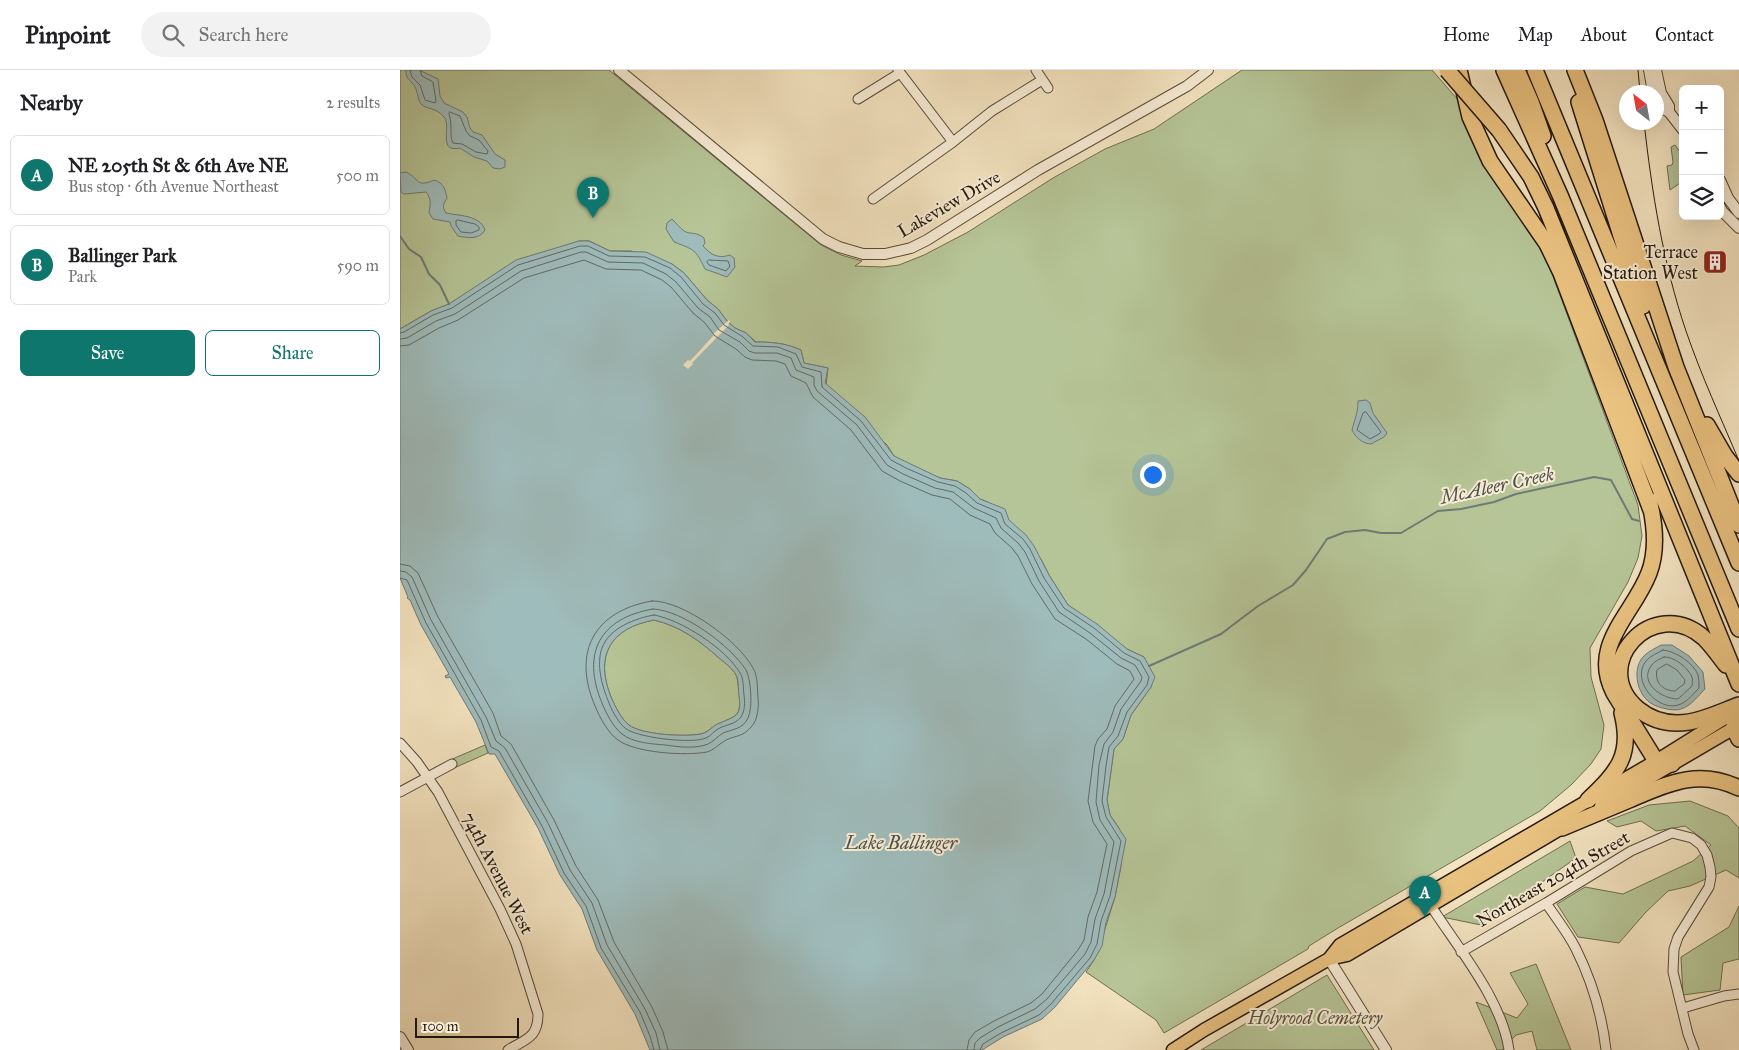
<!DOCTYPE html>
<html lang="en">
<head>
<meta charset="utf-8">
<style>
  body { margin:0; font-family:"IM FELL Great Primer",serif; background:#f2f2f2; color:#202124 }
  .controls { position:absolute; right:15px; top:15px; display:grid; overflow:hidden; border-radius:8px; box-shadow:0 5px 20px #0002 }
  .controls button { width:45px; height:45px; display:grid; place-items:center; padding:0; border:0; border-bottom:1px solid #e0e0e0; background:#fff; color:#202124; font:25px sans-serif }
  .compass { position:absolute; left:1219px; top:15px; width:45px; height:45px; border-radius:50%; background:#fff; box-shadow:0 5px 20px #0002; rotate:329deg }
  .scale { position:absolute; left:15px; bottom:12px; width:104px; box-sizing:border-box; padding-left:5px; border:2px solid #24190d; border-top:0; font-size:14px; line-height:18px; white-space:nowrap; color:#24190d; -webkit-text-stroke:4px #f8edd7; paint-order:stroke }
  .you { position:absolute; left:752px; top:404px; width:18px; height:18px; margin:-12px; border:4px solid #fff; border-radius:50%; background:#1a73e8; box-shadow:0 0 0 8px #1a73e833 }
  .badge { display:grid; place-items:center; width:32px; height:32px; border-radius:50%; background:#0f766e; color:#fff; font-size:16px; font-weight:700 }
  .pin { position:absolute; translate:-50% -41px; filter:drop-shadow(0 1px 2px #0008) }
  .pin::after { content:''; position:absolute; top:26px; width:18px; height:15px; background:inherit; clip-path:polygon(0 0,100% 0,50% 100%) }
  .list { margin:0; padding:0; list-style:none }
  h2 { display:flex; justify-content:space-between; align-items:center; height:65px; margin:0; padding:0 20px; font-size:21px }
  h2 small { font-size:16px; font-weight:400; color:#757577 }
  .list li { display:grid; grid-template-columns:32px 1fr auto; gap:15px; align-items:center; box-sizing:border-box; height:80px; margin:0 10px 10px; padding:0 10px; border:1px solid #e0e0e0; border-radius:8px }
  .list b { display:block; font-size:19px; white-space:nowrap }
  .list p { margin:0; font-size:16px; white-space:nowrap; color:#757577 }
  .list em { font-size:16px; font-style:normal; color:#757577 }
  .actions { display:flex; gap:10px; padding:15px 20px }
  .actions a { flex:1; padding:11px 0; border:1px solid #0f766e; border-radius:8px; text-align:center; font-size:18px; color:#0f766e }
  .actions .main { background:#0f766e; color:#fff }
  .icon { flex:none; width:28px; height:28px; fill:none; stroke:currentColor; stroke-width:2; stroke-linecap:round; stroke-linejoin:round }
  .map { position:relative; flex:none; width:1339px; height:980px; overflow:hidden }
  header { display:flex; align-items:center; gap:30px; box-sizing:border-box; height:70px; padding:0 25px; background:#fff; border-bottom:1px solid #e0e0e0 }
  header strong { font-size:24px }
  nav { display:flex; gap:28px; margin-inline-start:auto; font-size:18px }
  .search { width:350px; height:45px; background:#f2f2f2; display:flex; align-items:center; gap:12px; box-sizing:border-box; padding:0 18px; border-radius:28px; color:#757577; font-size:19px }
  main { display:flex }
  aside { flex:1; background:#fff }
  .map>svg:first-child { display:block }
</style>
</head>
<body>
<header>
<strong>Pinpoint</strong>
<div class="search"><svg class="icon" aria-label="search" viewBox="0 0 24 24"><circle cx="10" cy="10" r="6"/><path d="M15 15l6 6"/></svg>Search here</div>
<nav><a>Home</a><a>Map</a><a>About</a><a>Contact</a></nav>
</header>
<main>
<aside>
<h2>Nearby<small>2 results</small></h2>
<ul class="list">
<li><span class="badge">A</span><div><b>NE 205th St &amp; 6th Ave NE</b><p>Bus stop · 6th Avenue Northeast</p></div><em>500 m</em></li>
<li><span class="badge">B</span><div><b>Ballinger Park</b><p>Park</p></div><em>590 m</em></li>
</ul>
<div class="actions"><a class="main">Save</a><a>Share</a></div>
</aside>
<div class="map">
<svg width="1339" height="980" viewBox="0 0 1339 980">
  <rect width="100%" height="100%" fill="#f4e4c1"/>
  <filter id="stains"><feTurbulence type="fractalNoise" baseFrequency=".004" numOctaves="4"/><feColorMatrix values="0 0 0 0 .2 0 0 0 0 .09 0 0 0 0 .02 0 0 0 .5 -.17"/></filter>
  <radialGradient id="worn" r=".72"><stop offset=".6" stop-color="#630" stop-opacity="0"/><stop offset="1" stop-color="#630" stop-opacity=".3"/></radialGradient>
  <!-- green -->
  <path fill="#b6c597" stroke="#6d6f52" d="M0,0H209L421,175L441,185L462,191L455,196L483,197L499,195L524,185L568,162L653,108L705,79L754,59L842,0H1032L1058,30L1067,54L1135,167L1148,193L1238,435L1242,466L1238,488L1228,512L1190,578L1191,607L1204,655L1201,679L1191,694L1171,715L1140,741L938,858L909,876L908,879L764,963L756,950L686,902L694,890L704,862L715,827L721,796L719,758L710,745L707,730L714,679L723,669L731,645L751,617L744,587L727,579L668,535L649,505L641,489L588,432L580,429L570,419L557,411L540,408L508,394L494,386L487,375L426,316L428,298L404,293L401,280C385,273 372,272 356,272L346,263L335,258L327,251L318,239L307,230L284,203L272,194L231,181H210L189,171H179L106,197L74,219L49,234L31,241L0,259Z
    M1275,75L1283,86V111L1270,120L1267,96L1272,95L1273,92L1271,77Z
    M254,550C280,556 300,571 319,588C325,593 334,599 337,607C338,612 338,618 339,622C341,645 339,645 320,653C313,655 308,663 300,664C285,667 242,665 229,655C221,649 215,636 211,627C194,585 211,558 254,550Z
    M85,675L88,683L54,698L50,690Z
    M1290,731L1328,746L1339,758V808L1326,800L1290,816L1268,821L1246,842L1219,873L1178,867L1157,834L1185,817L1223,824L1293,791L1311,775L1285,756L1256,761L1241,751L1217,757L1207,751L1249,735Z
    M1170,771L1176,788L1081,855L1042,847Z
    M1339,836V889L1323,893L1320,920L1283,925L1281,887L1329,857Z
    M1136,894L1171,980H1137L1132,961L1116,965L1102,980H1097L1076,932L1117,948L1128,934L1110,903Z
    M927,905L974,980H801Z"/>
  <!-- water -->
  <path fill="#9fbcbc" stroke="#6e7b76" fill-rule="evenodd" d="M6,0H19L38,9L40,26L44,33L63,42L67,47L70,58L73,62L82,65L95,84L105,90V97L100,99L93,98L87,91L74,87L60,78C37,83 52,57 44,47C36,37 27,40 21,34C18,30 18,24 16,19C13,11 5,10 6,0Z
    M6,102C20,109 16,118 34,110C44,113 45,119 47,128C43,134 42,137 46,143C60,146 80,145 85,160C79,170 68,168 58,166L51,156L50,152L33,149L29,143C30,134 32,130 26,122L4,124L1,122L0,103Z
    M272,149C276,153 280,158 284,161C291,165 295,161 304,168L305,173L303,176C311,185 318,189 330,185L334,188L335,197L327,207L305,199C295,179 295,180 274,172L266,159L267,153Z
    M179,171H189L210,181L246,182L272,194L284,203L307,230L318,239L327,251L335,258L346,263L355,272C372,272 385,273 401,280L404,293L428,298L425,313L465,347L494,386L540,408L557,411L570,419L580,429L605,439L609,450L626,465L634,476L649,505L668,535L697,554L727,579L744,587L755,607L751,617L731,645L723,669L714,679L707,730L710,745L726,769L715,827L706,852L702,876L694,890L655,937L642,949L603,967L582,980H250L235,944L197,880L182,839L160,805L138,758L95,684H89L76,652L50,607L46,608L45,606L49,604L21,555L10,530L7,528L8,527L0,508V259L31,241L49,234L116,190ZM254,550C280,556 300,571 319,588C325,593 334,599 337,607C339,613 338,620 339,626C342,646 336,646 320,653C313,655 308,663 301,664C286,667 242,665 229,655C221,649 215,636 211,627C194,585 211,558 254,550Z
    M966,330L970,333L973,343L987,363L984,367L971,374C963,374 955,367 952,360C955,348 958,343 958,331Z
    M1261,575H1272L1289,586L1303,602L1305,619C1298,626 1291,636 1281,639C1273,642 1254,637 1248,631C1236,621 1232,596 1245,585C1249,581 1256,578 1261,575Z"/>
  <!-- pier -->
  <path fill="#f4e4c1" d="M329,250L330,251L328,256L292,293L293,294L288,299L283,295L288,290L290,291L314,265L313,264Z"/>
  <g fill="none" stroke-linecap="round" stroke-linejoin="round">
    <!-- shore -->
    <path stroke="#626a64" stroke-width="1" d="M10,0L12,7L20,15L25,30L35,33L36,31L33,12L22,6L20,0
      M50,42L60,46L66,61L70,66L79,70L88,81L87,84L76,82L62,74L53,73C49,65 53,56 49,44Z
      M58,150L75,154L79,157V160L71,163L61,162L56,155V151Z
      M309,190L328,191L330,196L326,201L309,195L307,192Z
      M0,263L4,262L33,245L52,238L118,195L180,176H188L209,186L245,187L270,198L281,207L303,234L315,243L324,255L343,267L353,276L378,277L396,284L402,297L421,302L422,317L461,351L491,390L506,398L538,412L555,416L566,423L577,433L601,443L605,454L623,469L630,479L644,508L664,538L694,558L724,583L740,591L749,607L747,615L727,642L718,666L709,677L706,696L702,731L706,747L721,771L710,826L701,851L697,874L690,888L651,934L639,945L601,963L583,974L580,980
      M0,269L7,268L36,251L55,244L121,201L181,182H186L208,192L243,193L266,204L276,212L298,238L310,247L319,260L340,272L349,281L355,283H377L391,288L396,300L414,307V315L417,321L457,355L487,395L503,404L535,418L553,422L574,438L596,448L601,458L618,473L625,482L639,511L659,542L690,563L721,588L735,595L742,607L741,611L721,639L713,662L704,674L699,695L696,732L700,750L714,772L704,824L695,849L691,872L685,884L647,929L635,939L598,957L580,968L575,973L574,980
      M0,276L9,275L39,258L58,250L124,208L184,190L206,199L241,200L262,210L271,217L293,243L304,252L315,266L336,279L345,287L352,290L376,291L385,294L391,306L406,313L413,327L451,360L482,401L500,411L532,425L550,429L570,445L590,454L595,463L612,478L618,486L632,514L655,549L686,569L717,594L730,601L734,609L715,636L707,659L698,669L695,676L688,731L693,752L707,774L697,822L688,847L684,870L678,880L642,924L631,933L594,951L575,962L569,970L567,980
      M966,342L981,362L979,364L970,369L957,360L963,343Z
      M0,494L10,496L18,503L38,547L93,643L101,666L111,674L154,750L176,796L198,830L214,872L252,937L263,962L268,980
      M0,501L6,502L12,507L31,550L86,647L96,671L105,678L148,753L170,800L192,833L207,875L245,939L256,963L260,980
      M0,508L7,510L26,553L81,650L91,677L99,681L142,756L164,803L186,836L201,878L240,942L250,966L254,980
      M252,531C282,530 339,571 353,598C358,606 357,618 358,627C359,636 358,649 352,656C343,667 337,665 326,670C319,674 314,680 307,682C286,686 235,683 218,670C208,663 200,648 195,636C172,582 194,541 252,531Z
      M253,539C282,540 330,575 346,600C351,609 353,638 348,648C343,659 333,659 323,663C318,666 313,672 308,674C296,679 278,677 266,675C253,674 233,673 222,664C213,657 206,643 202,633C181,583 200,548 253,539Z
      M254,545C282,550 326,579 340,603C344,609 343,618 344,625C345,632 345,641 341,647C335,655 326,654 318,659C314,661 311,666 306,668C292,674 242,668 228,660C220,656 212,641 209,633C202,616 196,595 202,578C209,558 236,548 254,545Z
      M1263,580C1275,581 1294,593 1298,605C1299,609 1299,614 1299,618C1294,623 1289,630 1281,634C1259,644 1230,611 1246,591C1250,586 1258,583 1263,580Z
      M1264,587C1274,586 1288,598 1292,607C1293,609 1292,614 1292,616L1278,629C1262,629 1239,613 1251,596C1254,591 1260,589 1264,587Z
      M1267,594L1277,600L1285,610L1284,614L1275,621C1263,621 1254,612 1257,600Z"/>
    <!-- stream -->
    <path stroke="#6e7b76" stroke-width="2" d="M0,166L9,179L21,187L29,204L40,215L49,234
      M749,596L821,564L858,536L893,515L906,500L927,469L945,462L965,460L981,463H1001L1038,441L1061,439L1094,432L1116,424L1194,407L1211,410L1232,449L1239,451"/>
    <defs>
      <path id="minor" d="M498,0L553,72
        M636,0L648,18
        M458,29L500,3
        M473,129L553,72L592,41L642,10
        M0,673L17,692L38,722L100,839L116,874L138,944C138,968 126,969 108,980
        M0,722L52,694
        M1146,833C1156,848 1168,863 1176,879C1192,911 1202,945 1206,980
        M1031,836C1058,878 1102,930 1109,980
        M1061,882L1146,833L1231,781L1272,763L1292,768L1301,775L1307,785L1310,797L1311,807L1309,817L1278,867L1274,879L1273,902L1288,964L1294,980
        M1283,938L1324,926L1339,924"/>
      <path id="tertiary" d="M219,0L423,169L439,177L463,184H485L511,178L527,170L638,100L787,16L808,0
        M1249,0L1253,22
        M1256,0L1261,23L1269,36V42
        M1256,29L1263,39L1269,42L1283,60
        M1320,110L1328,128L1339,143
        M1320,137L1322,141L1339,158
        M929,889L986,980
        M0,967L8,980"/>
      <path id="primary" d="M1201,736L1339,655
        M929,889L940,875L1256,691L1336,641
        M773,980L804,960L929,889L947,885L1170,753"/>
      <path id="motorway" d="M1059,0L1070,47L1090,91L1147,174L1161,203L1251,440
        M1104,0L1160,125L1339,559
        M1117,0L1131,32L1143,66
        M1135,0L1339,493
        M1175,0L1195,50L1276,297L1339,455
        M1179,32L1243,236
        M1099,60L1131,107L1146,138L1339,614
        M1307,355L1325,386L1339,404
        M1249,430C1255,454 1258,479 1249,503C1233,545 1189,575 1214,623L1256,691L1263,695L1272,694
        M1326,595C1319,586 1312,576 1304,568C1253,523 1187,596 1238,639C1249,648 1262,653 1277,653C1298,653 1320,642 1339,635
        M1339,639C1332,650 1333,658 1339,669
        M1188,730C1217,702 1233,686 1222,643
        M1162,758C1184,749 1207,739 1229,730C1267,714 1298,698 1339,718"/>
    </defs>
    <!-- minor casing -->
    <use href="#minor" stroke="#584c3a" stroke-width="11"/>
    <!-- tertiary casing -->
    <use href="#tertiary" stroke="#584c3a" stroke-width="12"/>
    <!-- primary casing -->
    <use href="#primary" stroke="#24190d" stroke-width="15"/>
    <!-- motorway casing -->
    <use href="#motorway" stroke="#24190d" stroke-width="18"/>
    <!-- minor -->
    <use href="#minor" stroke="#f8edd7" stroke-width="9"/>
    <!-- tertiary -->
    <use href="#tertiary" stroke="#f8edd7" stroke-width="10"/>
    <!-- primary -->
    <use href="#primary" stroke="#eac280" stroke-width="12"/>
    <!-- motorway -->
    <use href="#motorway" stroke="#eac280" stroke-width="15"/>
    <!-- tram -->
    <path stroke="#24190d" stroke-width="1" d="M1238,0L1240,22
      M1244,52C1252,123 1263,193 1286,261C1301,305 1321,348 1339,391"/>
    <defs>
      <path id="motorway-bridge" d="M1047,0L1099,60"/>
    </defs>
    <!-- motorway-bridge casing -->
    <use href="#motorway-bridge" stroke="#24190d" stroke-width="18" stroke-linecap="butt"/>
    <!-- motorway-bridge -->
    <use href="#motorway-bridge" stroke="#eac280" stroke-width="15"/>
  </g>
  <!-- icons -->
  <defs>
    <symbol id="building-square" viewBox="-11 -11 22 22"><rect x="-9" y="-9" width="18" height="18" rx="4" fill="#8f2418" stroke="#f8edd7"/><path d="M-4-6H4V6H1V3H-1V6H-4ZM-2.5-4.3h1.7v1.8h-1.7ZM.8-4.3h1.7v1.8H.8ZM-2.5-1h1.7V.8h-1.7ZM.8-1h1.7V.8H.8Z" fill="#fff"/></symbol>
  </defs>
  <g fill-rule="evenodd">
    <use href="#building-square" x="1301" y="178" width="28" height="28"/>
  </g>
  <g text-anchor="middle" stroke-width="4" stroke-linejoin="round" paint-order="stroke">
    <!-- street labels -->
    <g font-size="18" fill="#24190d" stroke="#f8edd7">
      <text transform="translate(549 134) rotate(-30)" y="6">Lakeview Drive</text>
      <text transform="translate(98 803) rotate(63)" y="6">74th Avenue West</text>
      <text transform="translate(1153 809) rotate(-30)" y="6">Northeast 204th Street</text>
    </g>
    <!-- poi labels -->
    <g font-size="18" fill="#24190d" stroke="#f8edd7" text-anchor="end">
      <text x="1298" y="188">Terrace<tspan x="1298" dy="21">Station West</tspan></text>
    </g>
    <!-- park labels -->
    <g font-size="18" font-style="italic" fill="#57553d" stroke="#f8edd7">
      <text x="915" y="954">Holyrood Cemetery</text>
    </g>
    <!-- water labels -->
    <g font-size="19" font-style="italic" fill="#4f524a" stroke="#f8edd7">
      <text transform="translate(1097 415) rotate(-12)" y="7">McAleer Creek</text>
      <text x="501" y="779">Lake Ballinger</text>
    </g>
  </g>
  <rect width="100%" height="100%" filter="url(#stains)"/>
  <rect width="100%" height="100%" fill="url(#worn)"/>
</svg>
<div class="controls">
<button>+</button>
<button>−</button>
<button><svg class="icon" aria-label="layers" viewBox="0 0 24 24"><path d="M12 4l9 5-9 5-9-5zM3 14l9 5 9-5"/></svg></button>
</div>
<svg class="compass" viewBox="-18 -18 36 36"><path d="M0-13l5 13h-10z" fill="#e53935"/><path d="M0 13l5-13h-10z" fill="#757577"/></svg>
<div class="scale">100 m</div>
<div class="you"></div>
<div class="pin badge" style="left:1025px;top:847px">A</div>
<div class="pin badge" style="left:193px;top:148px">B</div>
</div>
</main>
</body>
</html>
